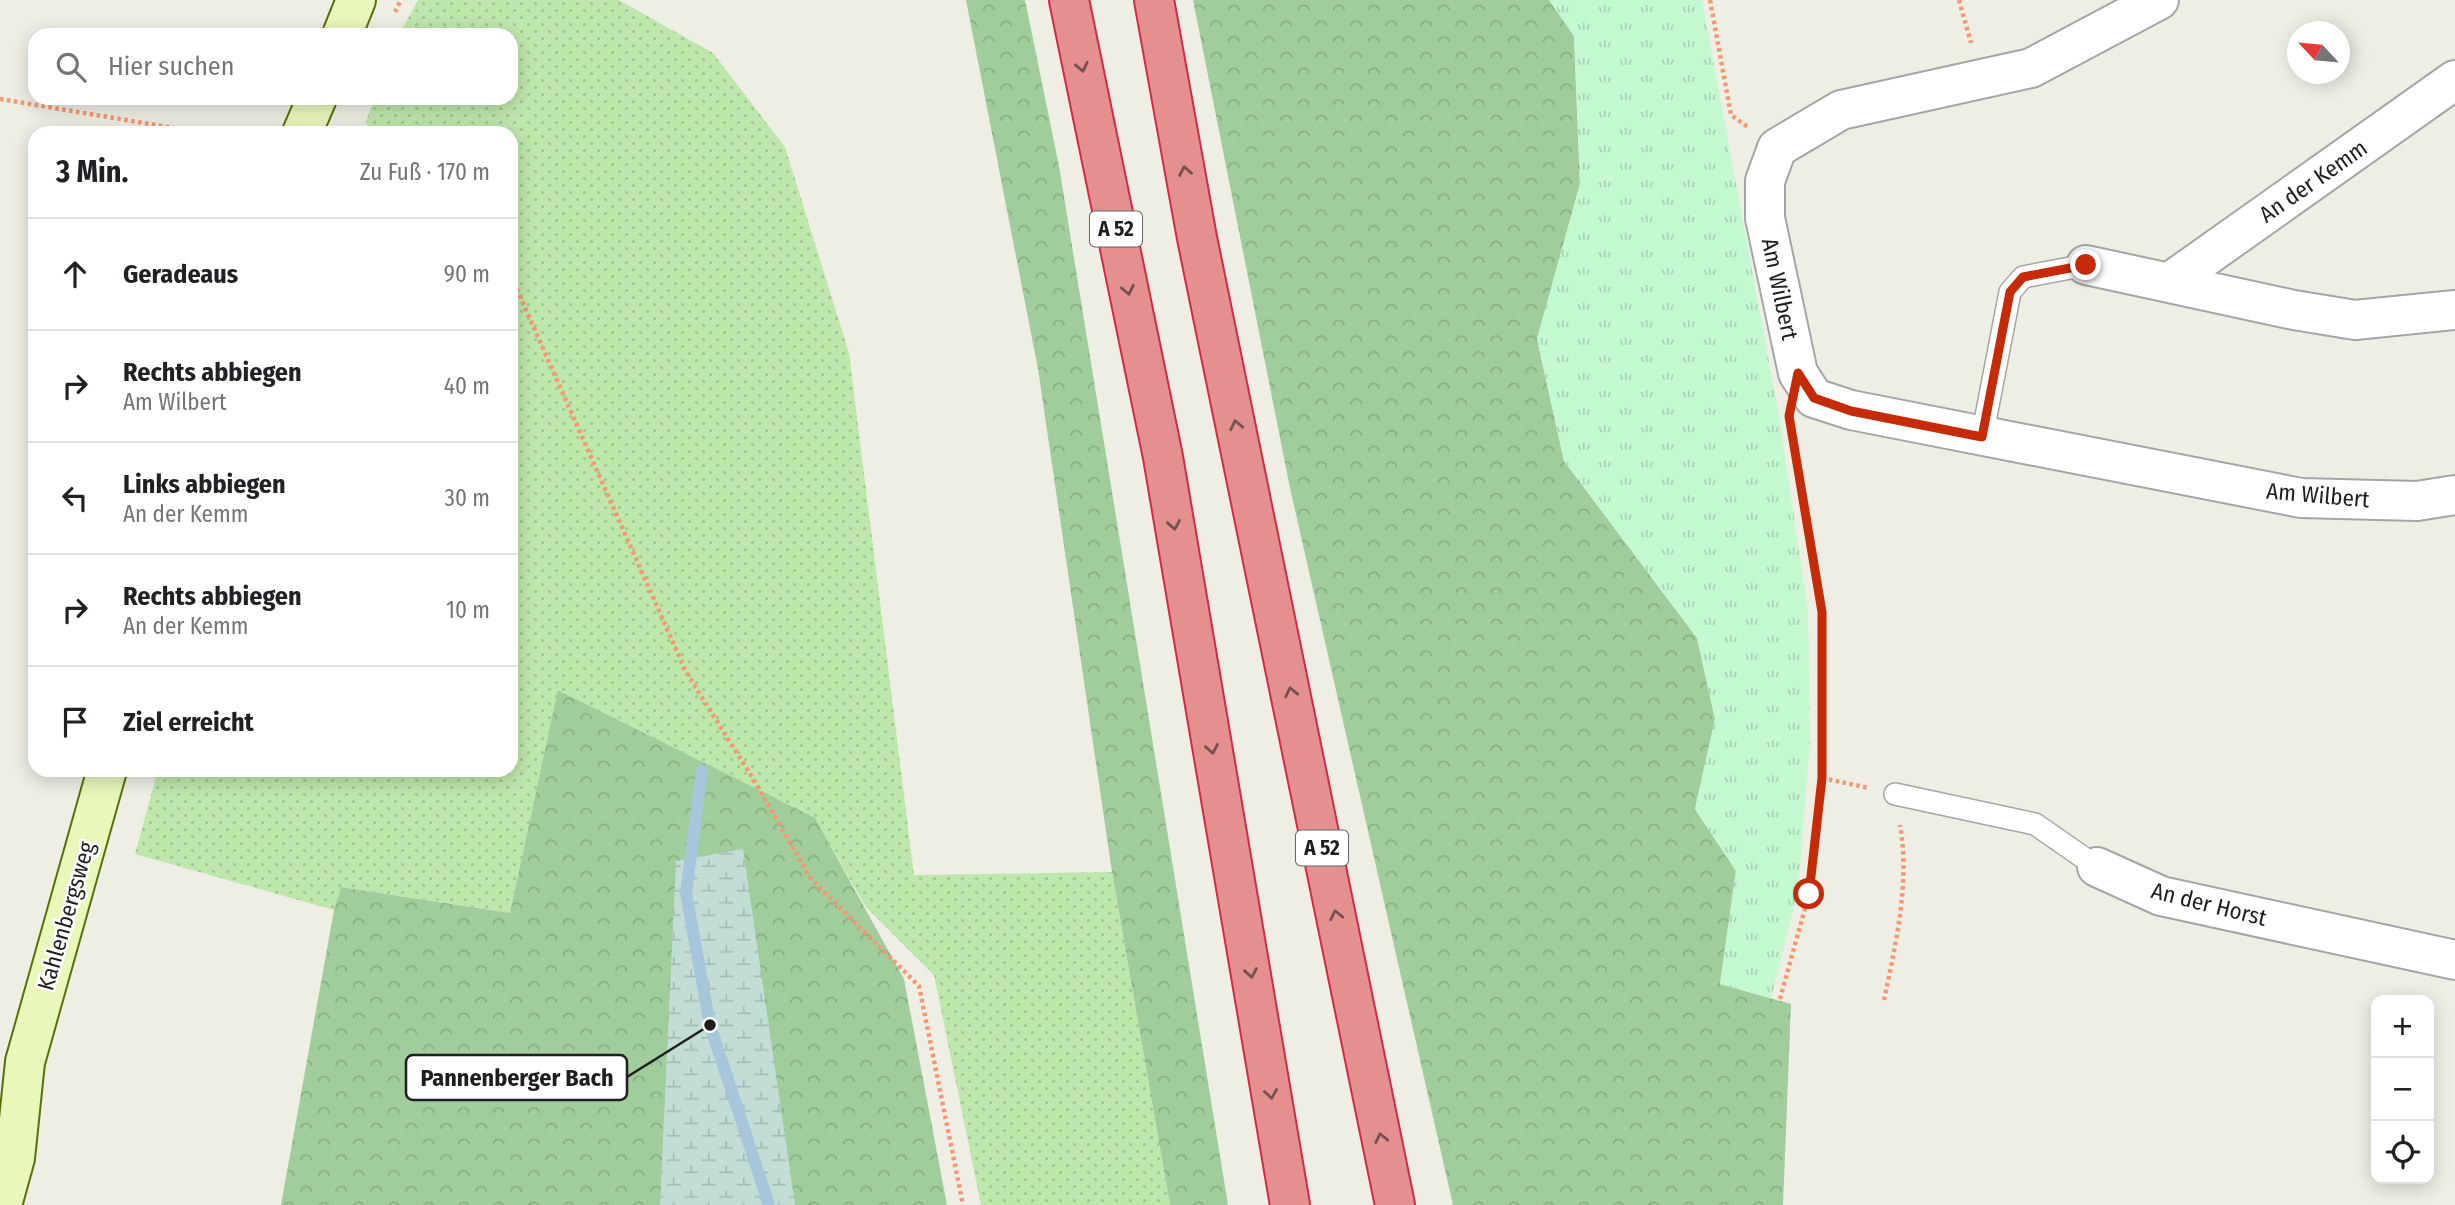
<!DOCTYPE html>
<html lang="de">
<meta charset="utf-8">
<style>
:root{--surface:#fff;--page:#f2f2f2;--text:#202124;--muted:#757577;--line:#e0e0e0}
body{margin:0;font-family:"Fira Sans Condensed",sans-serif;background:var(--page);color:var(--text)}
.controls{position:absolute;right:21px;bottom:21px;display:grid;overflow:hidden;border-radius:14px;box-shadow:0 4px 18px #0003}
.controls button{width:63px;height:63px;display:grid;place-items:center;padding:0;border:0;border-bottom:2px solid var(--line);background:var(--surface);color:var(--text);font:35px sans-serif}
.compass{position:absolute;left:2287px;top:21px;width:63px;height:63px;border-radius:50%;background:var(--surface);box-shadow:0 4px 18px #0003;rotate:296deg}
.stop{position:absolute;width:21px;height:21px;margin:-16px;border:5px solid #c62b07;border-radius:50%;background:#fff}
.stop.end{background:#c62b07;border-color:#fff;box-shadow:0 2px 7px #0008}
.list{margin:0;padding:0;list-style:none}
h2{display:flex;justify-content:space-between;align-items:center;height:91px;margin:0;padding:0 28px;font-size:30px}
h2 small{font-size:23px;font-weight:400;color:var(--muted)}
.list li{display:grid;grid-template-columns:46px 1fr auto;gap:21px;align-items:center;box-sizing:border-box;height:112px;padding:0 28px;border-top:2px solid var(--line)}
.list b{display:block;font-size:26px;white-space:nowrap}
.list p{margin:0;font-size:23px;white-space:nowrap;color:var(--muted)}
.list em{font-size:23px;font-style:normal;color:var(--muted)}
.icon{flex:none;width:38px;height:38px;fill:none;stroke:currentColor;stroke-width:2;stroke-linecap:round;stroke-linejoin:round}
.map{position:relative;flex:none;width:2455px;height:1205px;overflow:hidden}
.search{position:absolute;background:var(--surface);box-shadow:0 4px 18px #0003;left:28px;top:28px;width:490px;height:77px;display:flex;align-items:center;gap:18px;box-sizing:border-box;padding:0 24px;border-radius:21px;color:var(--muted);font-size:26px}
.panel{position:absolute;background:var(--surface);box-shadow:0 4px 18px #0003;left:28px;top:126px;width:490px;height:651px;border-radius:21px}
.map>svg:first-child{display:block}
.grass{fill:url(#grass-dots)}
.forest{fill:url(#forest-crowns)}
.wetland{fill:url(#wetland-marsh)}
.park{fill:url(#park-tufts)}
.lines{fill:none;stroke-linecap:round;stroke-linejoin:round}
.stream{stroke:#a7c5db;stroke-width:12}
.lane-casing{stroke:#a5a5a5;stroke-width:24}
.street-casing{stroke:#a5a5a5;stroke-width:42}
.secondary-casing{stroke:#537208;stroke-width:42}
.highway-casing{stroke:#d52a44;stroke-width:42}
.path{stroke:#f59770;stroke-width:4.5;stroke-dasharray:3.5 3.5;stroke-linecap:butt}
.lane{stroke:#fff;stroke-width:21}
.street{stroke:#fff;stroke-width:38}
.secondary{stroke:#e9f7bb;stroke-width:38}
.highway{stroke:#e4908f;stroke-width:38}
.oneway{stroke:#775151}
.route{stroke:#c62b07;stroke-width:9}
.labels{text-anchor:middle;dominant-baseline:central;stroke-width:5;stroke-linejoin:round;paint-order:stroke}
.shield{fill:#fff;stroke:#626262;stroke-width:2}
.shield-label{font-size:21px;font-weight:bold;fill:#1e1e1e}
.street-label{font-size:23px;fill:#1e1e1e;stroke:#fff}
.leader{fill:none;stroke:#1e1e1e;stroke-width:2.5}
.callout-dot{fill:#1e1e1e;stroke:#fff;stroke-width:2.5}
.callout{fill:#fff;stroke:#1e1e1e;stroke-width:2.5}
.callout-label{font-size:24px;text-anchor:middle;font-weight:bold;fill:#1e1e1e}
</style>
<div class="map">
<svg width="2455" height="1205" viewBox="0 0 2455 1205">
<defs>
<pattern id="grass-dots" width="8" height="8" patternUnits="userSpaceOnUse" patternTransform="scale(1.75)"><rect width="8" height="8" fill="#bee7ac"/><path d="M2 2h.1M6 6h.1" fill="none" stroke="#a3c694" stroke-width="1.8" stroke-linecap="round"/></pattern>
<pattern id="forest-crowns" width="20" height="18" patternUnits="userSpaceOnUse" patternTransform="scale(1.75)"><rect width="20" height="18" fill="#a0cd9b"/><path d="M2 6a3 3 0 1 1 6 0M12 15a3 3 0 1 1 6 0" fill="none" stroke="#89b085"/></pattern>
<pattern id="wetland-marsh" width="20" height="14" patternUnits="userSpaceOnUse" patternTransform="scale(1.75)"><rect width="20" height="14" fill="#c2ddd5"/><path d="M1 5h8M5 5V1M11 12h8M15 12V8" fill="none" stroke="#a6bdb6"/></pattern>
<pattern id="park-tufts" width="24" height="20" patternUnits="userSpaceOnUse" patternTransform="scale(1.75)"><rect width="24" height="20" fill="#c3f8d1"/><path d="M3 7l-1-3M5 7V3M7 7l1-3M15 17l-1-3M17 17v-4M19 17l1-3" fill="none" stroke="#a7d4b3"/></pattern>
</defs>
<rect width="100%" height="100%" fill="#efeee5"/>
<!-- grass -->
<polygon class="grass" points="418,0 619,0 713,53 785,147 849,353 914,875 1112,872 1170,1205 981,1205 934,975 866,907 815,819 559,690 510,913 342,887 334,910 135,854 158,770 511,770 511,133 378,133 365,123 375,98 511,98 511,35 399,35"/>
<!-- forest -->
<g class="forest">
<polygon points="966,0 1025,0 1059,166 1228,1205 1170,1205 1112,872 1038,369"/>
<polygon points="1193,0 1549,0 1574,36 1580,184 1537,339 1564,461 1697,638 1715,719 1695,809 1736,871 1720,984 1791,1004 1783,1205 1453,1205 1290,488"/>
<polygon points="558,690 815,818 904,979 947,1205 281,1205 334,910 341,887 510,913"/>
</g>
<!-- wetland -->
<polygon class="wetland" points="743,849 795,1205 660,1205 676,861"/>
<!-- park -->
<polygon class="park" points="1549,0 1702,0 1779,416 1808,612 1810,742 1798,891 1771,998 1720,984 1736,871 1695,809 1715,719 1697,638 1564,461 1537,339 1580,184 1574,36"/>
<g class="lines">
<!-- stream -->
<polyline class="stream" points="702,771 686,893 710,1025 769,1205"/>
<defs>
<g id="lane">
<polyline points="1982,437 2010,292 2023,277 2086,265"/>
<polyline points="1895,794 2035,824 2097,867"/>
</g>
<g id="street">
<polyline points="2159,0 2031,68 1841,110 1777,148 1765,181 1765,218 1798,373 1814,398 1851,410 2301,498 2417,501 2455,495"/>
<polyline points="2086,265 2294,310 2355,320 2455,310"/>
<polyline points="2170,282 2455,80"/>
<polyline points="2097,867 2161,896 2455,960"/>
</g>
<g id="secondary">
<polyline points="342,35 356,0"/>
<polyline points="302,133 317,98"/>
<polyline points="2,1205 15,1158 25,1062 107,770"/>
</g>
<g id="highway">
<polyline points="1069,0 1163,457 1290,1205"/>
<polyline points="1154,0 1197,238 1395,1205"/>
</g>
</defs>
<!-- lane casing -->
<use href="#lane" class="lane-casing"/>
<!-- street casing -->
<use href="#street" class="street-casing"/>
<!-- secondary casing -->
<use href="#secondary" class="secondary-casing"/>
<!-- highway casing -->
<use href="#highway" class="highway-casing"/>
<!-- path -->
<g class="path">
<polyline points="1710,0 1731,115 1748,127"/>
<polyline points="1959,0 1971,43"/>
<polyline points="395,12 401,0"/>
<polyline points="0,99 204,133"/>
<polyline points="511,276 686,672 752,777 811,879 919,986 963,1205"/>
<polyline points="1822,778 1869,788"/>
<polyline points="1780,999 1809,894 1822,778 1822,612 1791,429"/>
<path d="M 1884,1000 C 1896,943 1910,883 1900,825"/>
</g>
<!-- lane -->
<use href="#lane" class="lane"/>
<!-- street -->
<use href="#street" class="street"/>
<!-- secondary -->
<use href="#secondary" class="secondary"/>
<!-- highway -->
<use href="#highway" class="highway"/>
</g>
<!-- one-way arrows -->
<defs><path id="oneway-chevron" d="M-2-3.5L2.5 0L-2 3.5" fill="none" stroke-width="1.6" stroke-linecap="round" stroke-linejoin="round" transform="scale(1.75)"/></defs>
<g class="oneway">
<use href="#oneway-chevron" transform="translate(1082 67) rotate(78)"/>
<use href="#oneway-chevron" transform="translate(1185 171) rotate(-100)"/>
<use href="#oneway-chevron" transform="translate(1128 290) rotate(78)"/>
<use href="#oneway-chevron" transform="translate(1236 425) rotate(-102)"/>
<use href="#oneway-chevron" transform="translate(1174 525) rotate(80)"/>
<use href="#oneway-chevron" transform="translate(1291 692) rotate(-102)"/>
<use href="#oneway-chevron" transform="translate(1212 749) rotate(80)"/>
<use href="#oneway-chevron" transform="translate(1336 915) rotate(-102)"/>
<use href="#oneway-chevron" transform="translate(1251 973) rotate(80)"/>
<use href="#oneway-chevron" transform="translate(1271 1094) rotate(81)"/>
<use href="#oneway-chevron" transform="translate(1381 1138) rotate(-102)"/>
</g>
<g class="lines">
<!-- route -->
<polyline class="route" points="1809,894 1822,778 1822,612 1789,416 1798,373 1814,398 1851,411 1982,437 2010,292 2023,277 2086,265"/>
</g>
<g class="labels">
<!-- shield labels -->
<g class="shield">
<rect x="1090" y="211.5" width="52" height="35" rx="5"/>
<rect x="1296" y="830.5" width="52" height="35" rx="5"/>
</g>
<g class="shield-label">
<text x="1116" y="229">A 52</text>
<text x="1322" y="848">A 52</text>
</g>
<!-- street labels -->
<g class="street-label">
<text transform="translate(2313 181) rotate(-35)">An der Kemm</text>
<text transform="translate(1780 289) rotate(78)">Am Wilbert</text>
<text transform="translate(2318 495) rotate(5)">Am Wilbert</text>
<text transform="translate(2209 904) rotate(14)">An der Horst</text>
<text transform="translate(66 916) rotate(-74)">Kahlenbergsweg</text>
</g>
</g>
<!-- callouts -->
<path class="leader" d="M710 1025L627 1077"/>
<circle class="callout-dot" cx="710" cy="1025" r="7"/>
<rect class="callout" x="406" y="1055" width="221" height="45" rx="7"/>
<g class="callout-label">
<text x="517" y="1086">Pannenberger Bach</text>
</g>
</svg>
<div class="controls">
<button>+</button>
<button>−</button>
<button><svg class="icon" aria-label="locate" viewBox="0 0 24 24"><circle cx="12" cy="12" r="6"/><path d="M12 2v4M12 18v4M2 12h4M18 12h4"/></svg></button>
</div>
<svg class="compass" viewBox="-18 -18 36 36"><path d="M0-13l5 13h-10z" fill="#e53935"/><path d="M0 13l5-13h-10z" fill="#757577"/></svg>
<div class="stop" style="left:1809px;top:894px"></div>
<div class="stop end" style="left:2086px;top:265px"></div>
<div class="search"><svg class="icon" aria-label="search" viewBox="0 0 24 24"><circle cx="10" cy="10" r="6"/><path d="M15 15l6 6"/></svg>Hier suchen</div>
<section class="panel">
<h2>3 Min.<small>Zu Fuß · 170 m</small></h2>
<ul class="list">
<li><svg class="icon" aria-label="ahead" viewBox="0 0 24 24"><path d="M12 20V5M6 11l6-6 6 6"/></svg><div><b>Geradeaus</b></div><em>90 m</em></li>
<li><svg class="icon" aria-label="right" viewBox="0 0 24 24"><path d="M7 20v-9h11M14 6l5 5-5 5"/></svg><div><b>Rechts abbiegen</b><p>Am Wilbert</p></div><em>40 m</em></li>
<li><svg class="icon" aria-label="left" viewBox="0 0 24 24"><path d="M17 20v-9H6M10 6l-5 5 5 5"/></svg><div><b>Links abbiegen</b><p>An der Kemm</p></div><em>30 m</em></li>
<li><svg class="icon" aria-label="right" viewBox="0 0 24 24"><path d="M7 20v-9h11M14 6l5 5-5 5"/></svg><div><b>Rechts abbiegen</b><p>An der Kemm</p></div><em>10 m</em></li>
<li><svg class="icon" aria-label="arrive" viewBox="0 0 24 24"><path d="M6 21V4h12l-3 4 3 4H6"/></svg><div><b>Ziel erreicht</b></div></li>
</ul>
</section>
</div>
